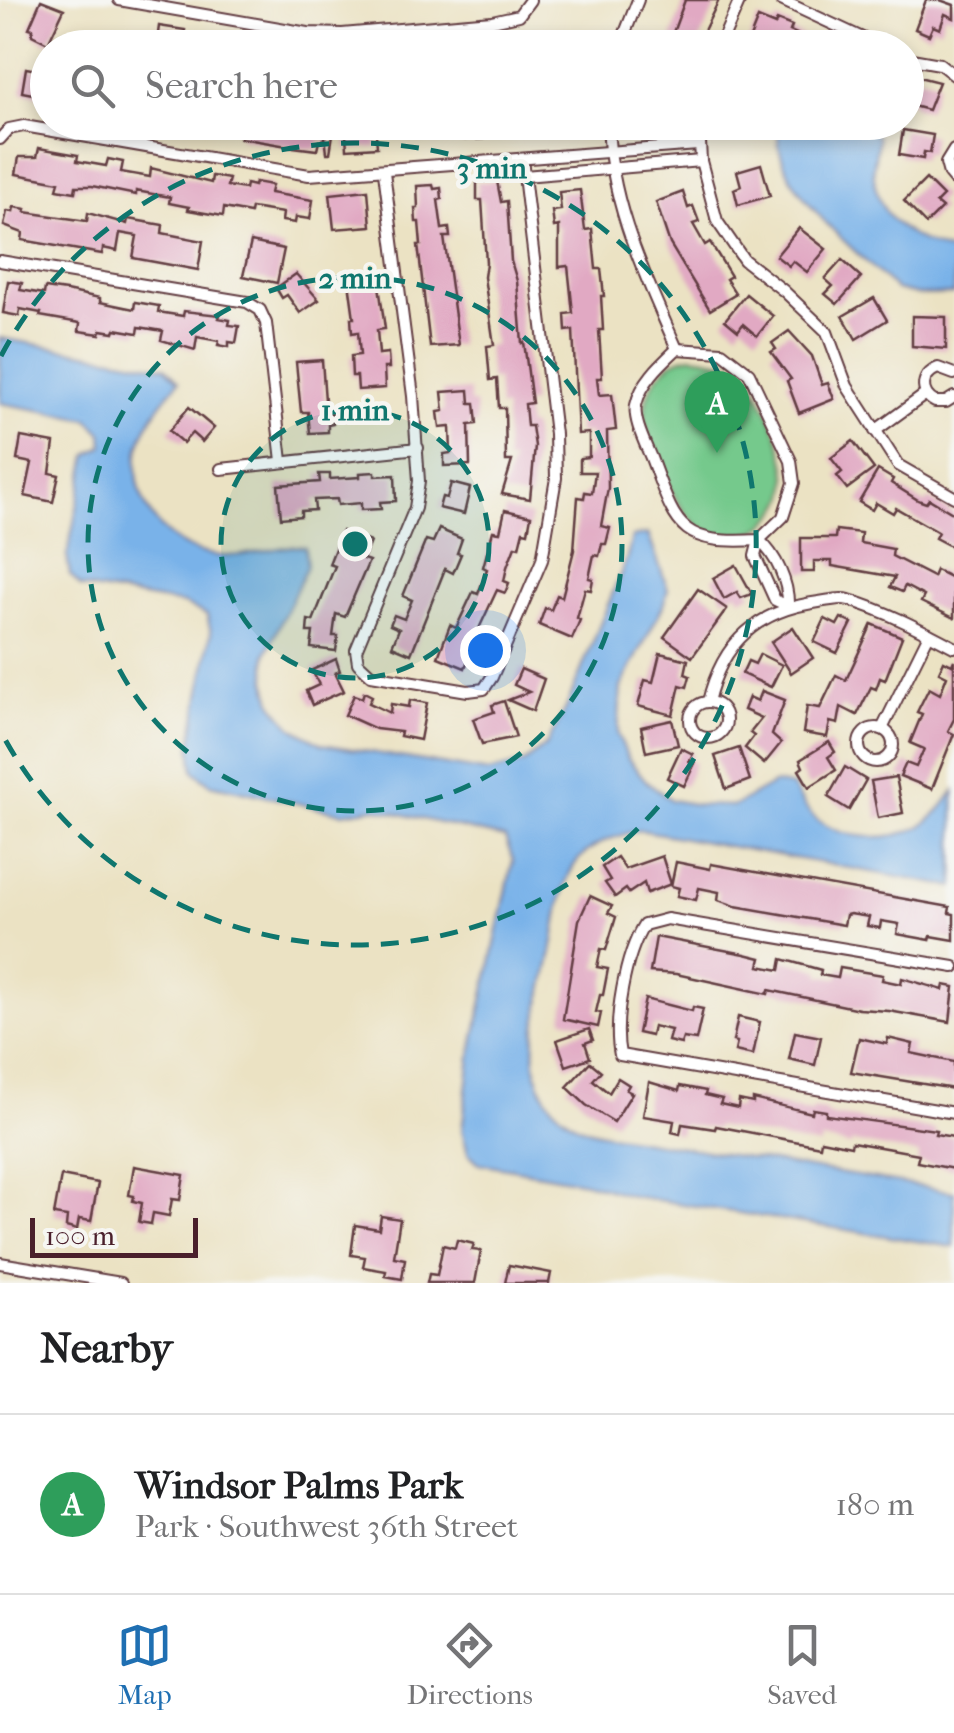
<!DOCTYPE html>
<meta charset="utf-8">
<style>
:root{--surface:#fff;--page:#f6f6f6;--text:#202124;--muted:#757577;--line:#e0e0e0;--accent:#1f6fb2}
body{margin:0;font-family:"IM FELL French Canon",serif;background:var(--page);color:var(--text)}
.scale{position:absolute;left:30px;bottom:25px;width:168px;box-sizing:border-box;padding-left:10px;border:5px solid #4a1f2b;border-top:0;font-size:28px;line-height:35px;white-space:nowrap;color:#4a1f2b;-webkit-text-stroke:8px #f6f6f2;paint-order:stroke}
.you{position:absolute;left:485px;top:650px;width:35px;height:35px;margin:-25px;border:8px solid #fff;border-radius:50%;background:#1a73e8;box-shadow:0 0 0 15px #1a73e833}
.badge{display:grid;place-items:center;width:65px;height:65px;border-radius:50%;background:var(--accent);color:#fff;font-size:32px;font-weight:700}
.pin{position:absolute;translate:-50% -82px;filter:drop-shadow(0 2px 5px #0008)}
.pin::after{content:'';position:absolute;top:52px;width:35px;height:30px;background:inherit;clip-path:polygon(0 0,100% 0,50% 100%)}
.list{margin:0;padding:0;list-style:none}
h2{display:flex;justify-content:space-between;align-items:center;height:130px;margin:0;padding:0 40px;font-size:42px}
h2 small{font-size:32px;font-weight:400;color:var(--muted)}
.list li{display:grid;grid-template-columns:65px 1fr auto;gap:30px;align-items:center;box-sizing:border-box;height:180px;padding:0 40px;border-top:2px solid var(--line)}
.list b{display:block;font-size:38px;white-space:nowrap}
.list p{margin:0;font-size:32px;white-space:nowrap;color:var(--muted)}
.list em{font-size:32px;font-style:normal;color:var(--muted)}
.icon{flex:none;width:55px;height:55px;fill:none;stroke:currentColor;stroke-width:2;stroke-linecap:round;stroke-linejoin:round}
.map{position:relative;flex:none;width:954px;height:1283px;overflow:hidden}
.search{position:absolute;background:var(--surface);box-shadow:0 5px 15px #0003;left:30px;right:30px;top:30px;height:110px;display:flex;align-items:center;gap:25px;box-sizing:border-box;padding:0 35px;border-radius:55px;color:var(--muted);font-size:38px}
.sheet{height:310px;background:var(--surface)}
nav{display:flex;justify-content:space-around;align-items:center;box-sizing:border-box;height:140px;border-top:2px solid var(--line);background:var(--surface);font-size:28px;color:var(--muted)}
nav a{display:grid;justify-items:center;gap:5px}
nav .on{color:var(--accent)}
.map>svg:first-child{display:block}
.green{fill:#75c98c;stroke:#60745c;stroke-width:2.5}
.water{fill:#79b2e9;stroke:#62688a;stroke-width:2.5}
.building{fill:#e1a9c3}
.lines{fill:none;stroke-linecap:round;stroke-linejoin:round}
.street-casing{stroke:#623c42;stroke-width:14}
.street{stroke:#fff;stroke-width:10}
.ring{fill:none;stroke:#0f766e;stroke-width:5;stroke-dasharray:18 12}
.centre{fill:#0f766e;stroke:#f6f6f2;stroke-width:5}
.ring-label{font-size:30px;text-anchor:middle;font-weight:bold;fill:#0f766e;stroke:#f6f6f2;stroke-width:9;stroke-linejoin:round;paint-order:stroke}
</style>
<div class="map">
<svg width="954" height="1283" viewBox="0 0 954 1283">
<rect width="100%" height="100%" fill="#f6f6f2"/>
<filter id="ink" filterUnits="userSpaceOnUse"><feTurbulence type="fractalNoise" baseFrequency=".01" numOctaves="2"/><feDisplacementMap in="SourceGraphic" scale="20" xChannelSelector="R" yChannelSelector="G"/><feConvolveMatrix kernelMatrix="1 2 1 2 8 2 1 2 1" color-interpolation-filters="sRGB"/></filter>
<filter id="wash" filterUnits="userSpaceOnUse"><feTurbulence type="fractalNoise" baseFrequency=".0048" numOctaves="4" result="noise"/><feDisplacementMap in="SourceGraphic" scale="40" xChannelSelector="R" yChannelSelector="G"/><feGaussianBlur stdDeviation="2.25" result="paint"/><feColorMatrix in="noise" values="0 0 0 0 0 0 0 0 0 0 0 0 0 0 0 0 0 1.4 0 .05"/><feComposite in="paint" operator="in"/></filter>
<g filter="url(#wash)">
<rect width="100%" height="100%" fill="#ebe2c3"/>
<!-- green -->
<path class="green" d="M 691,356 C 706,357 722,360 736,368 C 763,384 792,461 787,492 C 784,506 772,520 760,528 C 711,558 681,514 663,474 C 647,441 633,405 660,374 C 671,362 675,359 691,356 Z"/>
<!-- water -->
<g class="water">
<path d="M 779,123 L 867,123 L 878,138 C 877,150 872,165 874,177 C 878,223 916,242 954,253 L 954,294 L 918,295 L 896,290 C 857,250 767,184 779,123 Z"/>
<path d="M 0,338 L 165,367 L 179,381 C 162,402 142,426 138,454 C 130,506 169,552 220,556 C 250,558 277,544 305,547 L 307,566 L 266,654 L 266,680 L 273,704 L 292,727 L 322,744 L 489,772 L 524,763 L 547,744 L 566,708 L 627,558 L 632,537 L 648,534 L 668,589 L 663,606 L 621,687 L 618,734 L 628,759 L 648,783 L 671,800 L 699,805 L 734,806 L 775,783 L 792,787 C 798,795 803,805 810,813 C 835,839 882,843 915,829 C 932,822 944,805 954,791 L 954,887 L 640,830 C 617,836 596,841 579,859 C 560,880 558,921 553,947 C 541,1008 507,1090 579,1126 C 590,1131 604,1133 616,1136 L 954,1192 L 954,1247 L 632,1196 L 585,1182 L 479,1163 L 468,1153 L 462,1130 L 471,1056 L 513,860 L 505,838 L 375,808 L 342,813 L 210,784 L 194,771 L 191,747 L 211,633 L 207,615 L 184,604 L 81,587 L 70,575 L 67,556 L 88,455 L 103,446 L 102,433 L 88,419 L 0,403 Z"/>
</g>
<g id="blocks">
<!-- building -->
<g class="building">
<polygon points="41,0 64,9 48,43 32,35 33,29 29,28"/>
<polygon points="685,0 719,0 696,47 671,38"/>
<polygon points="926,0 940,0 954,5 954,18 945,14 940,29 933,26 929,35 915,29"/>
<polygon points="758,18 775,25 777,20 792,26 790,31 812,41 814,36 840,48 746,48"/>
<polygon points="159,26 185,30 182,48 156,48"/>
<polygon points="26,68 48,72 48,97 22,92"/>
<polygon points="911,75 939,82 928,110 913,106 914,102 906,101"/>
<polygon points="243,122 335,122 330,153 327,153 325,136 322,142 319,141 317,150 293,147 240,138"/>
<polygon points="345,122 375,122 377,147 347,149"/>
<polygon points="464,122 525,122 525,136 507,136 507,131 483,131 483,139 465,140"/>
<polygon points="903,130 933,135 930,153 924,152 923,159 899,155"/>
<polygon points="39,148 78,155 77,161 106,166 108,159 123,162 121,172 150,177 151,168 211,183 212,176 229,179 227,186 245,189 246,184 254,186 255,182 272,185 270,193 313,200 310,219 296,217 295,223 282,221 283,213 251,208 250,213 224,208 223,216 188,210 189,207 169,203 170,197 136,191 136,195 92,186 76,186 75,192 57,189 59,182 16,174 19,157 37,157"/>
<polygon points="761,164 770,196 738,205 734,189 741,186 737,171"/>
<polygon points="926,179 943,196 936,203 942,208 926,224 904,201"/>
<polygon points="497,181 501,202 507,201 511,261 517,281 522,343 524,342 532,403 525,404 527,426 532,426 535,446 530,499 502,494 512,461 506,461 505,408 499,408 497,379 490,380 487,346 494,345 484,277 486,263 482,200 477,200 477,182"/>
<polygon points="433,185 434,189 441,188 442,199 438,200 442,229 449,228 450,237 444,237 459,345 430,347 418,245 421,245 419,222 416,222 415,208 418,208 417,186"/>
<polygon points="368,190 371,226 334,229 330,194"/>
<polygon points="580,190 585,230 592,229 596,269 601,269 604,296 601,296 603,330 599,330 602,378 597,378 599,395 612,394 616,430 607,431 608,488 601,526 610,528 606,544 602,544 599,556 594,555 589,578 593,579 591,590 585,589 577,618 580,620 572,639 539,625 545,608 551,610 557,595 562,597 574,550 578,497 584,498 585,492 592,493 595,472 580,472 580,458 589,457 589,433 578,434 573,330 566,331 565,314 573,313 568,266 559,267 559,226 554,227 552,211 561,210 559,192"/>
<polygon points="683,192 688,208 693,206 699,222 693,224 705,245 710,242 731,276 726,279 736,294 710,310 670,244 656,202"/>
<polygon points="14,207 26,209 25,212 87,221 88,213 127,224 128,219 163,225 162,233 203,241 198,270 133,258 137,236 120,233 117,251 103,248 102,254 22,240 23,233 4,226 7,211 13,212"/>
<polygon points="799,228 826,249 807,272 793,261 789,266 776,256"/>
<polygon points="251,242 284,249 277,283 243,276"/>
<polygon points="842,260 861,277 837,304 825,294 833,286 825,279"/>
<polygon points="377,271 385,329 377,330 379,354 388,353 389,368 384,368 385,388 358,390 357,376 352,376 351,356 360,355 358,332 352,333 351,318 354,318 348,275"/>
<polygon points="296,274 319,300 300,313 287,295 282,298 276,288"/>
<polygon points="8,281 22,283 20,290 44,294 45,288 66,291 100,298 100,302 134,309 135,302 159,306 158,312 183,316 184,311 220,315 219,318 230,320 229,325 239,326 236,343 229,342 229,347 218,345 219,341 197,337 195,350 161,340 163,331 139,327 138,333 115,329 114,332 101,330 100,334 79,331 80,323 40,316 41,313 20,309 19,316 3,313"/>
<polygon points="746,294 773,316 757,336 743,324 738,331 725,320"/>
<polygon points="874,298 887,320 856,339 843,316"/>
<polygon points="912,316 946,317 946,349 912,346"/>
<polygon points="789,331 812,356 822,385 828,383 834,399 799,413 787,381 791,379 771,352 776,349 772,343"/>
<polygon points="322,360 326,414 332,413 333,424 328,425 328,432 310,433 308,412 301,412 296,362"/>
<polygon points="469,390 470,403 475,403 477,424 469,425 470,465 444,466 444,454 451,453 450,427 440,428 438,412 444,411 442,392"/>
<polygon points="189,407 214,428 202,442 192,433 183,443 169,431"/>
<polygon points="21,437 54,443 50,473 59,475 53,502 25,496 32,463 17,460"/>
<polygon points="853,441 874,469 847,489 837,476 842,472 831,458"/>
<polygon points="878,470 893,479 891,483 918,500 926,503 929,499 954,514 954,548 935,538 938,532 896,508 893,513 876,503 872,510 859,502"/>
<polygon points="375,472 375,476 395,475 396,501 380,502 381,509 361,510 361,503 338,505 337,499 314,500 315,510 301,511 301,516 281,518 278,485 320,482 319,474 330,474 330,479 360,477 360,473"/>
<polygon points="451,483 470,488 464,514 439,508 442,497 447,498"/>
<polygon points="505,510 531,516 528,532 523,531 519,547 515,546 507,567 504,581 509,583 505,593 497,590 476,635 484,638 478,654 471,652 465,668 438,657 450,625 456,628 473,592 478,594 487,569 483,567 493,531 500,532"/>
<polygon points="439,529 462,539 457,553 461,554 453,573 445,569 411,654 392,646 399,629 390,625 394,615 404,619 412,600 403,596 426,540 433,542"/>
<polygon points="836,530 861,533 860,543 893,549 892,556 933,577 936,570 954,579 954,618 921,602 924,596 905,586 902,592 890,587 895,577 832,566 832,561 814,561 814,572 801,572 801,538 835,538"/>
<polygon points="342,531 370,542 363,559 369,561 345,617 336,614 333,636 338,636 336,651 311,648 313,632 307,632 308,620 313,621 335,566 329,564"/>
<polygon points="736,565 752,594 741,598 737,592 724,599 713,578"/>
<polygon points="698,589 727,609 692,657 664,637"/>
<polygon points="841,618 852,623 837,653 814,642 825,619 837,625"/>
<polygon points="872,624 902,637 885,680 880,678 876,689 871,687 857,715 841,707 838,724 830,722 827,737 803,733 807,706 820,708 836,675 846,680"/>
<polygon points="793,627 813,658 791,673 771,642"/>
<polygon points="660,653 688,660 685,674 690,676 687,687 680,685 673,715 638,706 645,680 653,682"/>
<polygon points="760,654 782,665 771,687 742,674 748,661 755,664"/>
<polygon points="336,659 340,671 335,673 344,691 312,705 306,691 319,685 312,670"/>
<polygon points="954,660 954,719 948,731 954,734 932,789 900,776 906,763 916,767 924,749 910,743 922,714 917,712 929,688 940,694 947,676 939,672 944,661 952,665"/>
<polygon points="521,669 544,679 533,711 508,700 529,692 514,685"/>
<polygon points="762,691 785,700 772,735 781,743 764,764 745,748 754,736 750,733 762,718 744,710 749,697 758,701"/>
<polygon points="364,692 372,696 369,703 390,713 391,704 409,707 410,700 427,703 420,740 400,736 401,732 376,729 345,715 354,695 362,698"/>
<polygon points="504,701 516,737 482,744 473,719 494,712 492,705"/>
<polygon points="672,720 678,745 646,752 641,727"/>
<polygon points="829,742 835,752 828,757 836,770 809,787 799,770 803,767 800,760"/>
<polygon points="681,748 693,754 689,761 695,763 684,786 667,778"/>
<polygon points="739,748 750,780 726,789 715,756"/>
<polygon points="845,767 866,780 849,810 828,797"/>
<polygon points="896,777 903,813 878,818 871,781"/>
<polygon points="662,856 671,884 647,893 644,883 629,893 626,889 615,897 605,883 610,880 602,867 617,857 625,869"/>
<polygon points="676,862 710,869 711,864 950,907 949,913 954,914 954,940 931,936 930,940 897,934 899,924 881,921 880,928 867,926 869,917 850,914 846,915 844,925 735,906 718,900 719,892 699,888 696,900 677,896 679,888 671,886"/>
<polygon points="590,896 612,906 608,913 616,917 606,950 601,949 597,967 608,969 603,995 600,995 596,1012 601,1013 598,1027 563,1019 579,920"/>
<polygon points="656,937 745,954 761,958 759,966 780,970 782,959 821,970 820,975 838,978 840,968 883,975 882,980 901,984 902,978 943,990 944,985 954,987 950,1022 889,1011 859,1009 769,990 768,994 676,974 650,972"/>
<polygon points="645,999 692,1011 693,1007 703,1009 696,1040 683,1038 681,1044 668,1041 671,1030 653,1026 651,1036 638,1033"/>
<polygon points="738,1017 760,1022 753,1055 735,1051 737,1042 733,1041"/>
<polygon points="589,1029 593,1040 585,1043 590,1058 566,1066 557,1040"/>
<polygon points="795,1032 821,1037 815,1065 789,1059"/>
<polygon points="859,1038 887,1044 888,1038 913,1044 911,1053 954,1062 954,1089 851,1072"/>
<polygon points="590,1062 601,1071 593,1080 609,1093 618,1078 629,1085 626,1090 632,1093 614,1122 586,1105 567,1087"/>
<polygon points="649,1082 679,1091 680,1086 706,1091 705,1095 722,1099 720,1104 738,1108 739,1100 753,1103 753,1099 812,1113 813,1109 826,1111 826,1115 936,1130 935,1134 954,1137 954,1169 917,1162 919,1154 852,1142 851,1146 821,1140 820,1146 716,1126 715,1129 682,1124 680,1134 672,1132 674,1121 643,1116"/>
<polygon points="134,1166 184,1175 180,1200 172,1199 169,1216 153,1213 151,1224 139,1222 142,1203 133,1201 134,1196 129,1195"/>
<polygon points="61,1176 98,1183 91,1221 79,1219 77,1230 66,1227 67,1217 54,1215"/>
<polygon points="381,1216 400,1219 394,1257 405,1259 402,1279 385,1276 386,1271 363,1267 365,1257 351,1255 355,1225 379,1229"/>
<polygon points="457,1240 474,1244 472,1250 481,1251 475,1283 427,1283 429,1274 437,1275 443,1245 455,1248"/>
<polygon points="509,1265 551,1273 549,1283 505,1283"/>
</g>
</g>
</g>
<g filter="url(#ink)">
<use href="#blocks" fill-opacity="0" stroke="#623c42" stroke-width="2.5"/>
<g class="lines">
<defs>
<g id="street">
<polyline points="119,0 308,33 342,34 492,21 519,15 530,0"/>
<polyline points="781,0 884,48"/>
<polyline points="619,48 638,0"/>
<polyline points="719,48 740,0"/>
<polyline points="906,58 940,64 954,75"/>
<path d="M 608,122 C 610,205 645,275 677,349"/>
<polyline points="699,122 701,161 717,221 744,260 784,291 827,332 847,386 898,465 954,497"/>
<polyline points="0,139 9,129 24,126 309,175 698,145"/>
<polyline points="954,150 946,163 949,174 954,180"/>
<polyline points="384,172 413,396 419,481 415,508 356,650 358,663 371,675 468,691 484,689 492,677 542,560 556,478 555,434 522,159"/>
<polyline points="524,176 701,161"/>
<polyline points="0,261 247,302 260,310 266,323 282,461"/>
<path d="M 677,349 L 722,352 L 749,373 L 791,461 L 794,483 L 783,517 L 759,540 C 678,545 677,527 651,458 C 645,443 633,420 636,405 C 641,382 661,364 677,349 Z"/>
<path d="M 954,374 L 938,368 C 921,375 919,393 935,402 L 946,402 L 954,397"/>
<polyline points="875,431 926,394"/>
<polyline points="221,469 418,448"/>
<path d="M 759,540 C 776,555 789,583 788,606 L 775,600 L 755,556 Z"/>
<path d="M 708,702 C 722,642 758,610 819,602 C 828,601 840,597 849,600 C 884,610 922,630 954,647"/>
<circle cx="708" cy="720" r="18"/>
<circle cx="876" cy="745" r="17"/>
<polyline points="882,729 929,634"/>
<path d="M 954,967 L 667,919 L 644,925 C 625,955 613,1021 620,1055 L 954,1113"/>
<polyline points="0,1263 121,1283"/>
</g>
</defs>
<!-- street casing -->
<use href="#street" class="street-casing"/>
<!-- street -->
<use href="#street" class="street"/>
</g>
</g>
<!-- distance rings -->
<circle cx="355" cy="544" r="134" fill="#0f766e" fill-opacity=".12"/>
<g class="ring">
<circle cx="355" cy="544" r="134"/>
<circle cx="355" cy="544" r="267"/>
<path d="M1 356A401 401 0 1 1 1 732"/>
</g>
<circle cx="355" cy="544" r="15" class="centre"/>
<g class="ring-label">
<text x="492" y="178">3 min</text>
<text x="355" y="288">2 min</text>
<text x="355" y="420">1 min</text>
</g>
</svg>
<div class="scale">100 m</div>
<div class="you"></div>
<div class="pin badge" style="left:717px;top:453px;background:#2e9e5b">A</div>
<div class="search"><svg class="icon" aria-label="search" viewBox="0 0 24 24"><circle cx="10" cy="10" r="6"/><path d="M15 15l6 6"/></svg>Search here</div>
</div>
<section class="sheet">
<h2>Nearby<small></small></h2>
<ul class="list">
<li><span class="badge" style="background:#2e9e5b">A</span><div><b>Windsor Palms Park</b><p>Park · Southwest 36th Street</p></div><em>180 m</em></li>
</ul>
</section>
<nav>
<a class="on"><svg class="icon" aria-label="map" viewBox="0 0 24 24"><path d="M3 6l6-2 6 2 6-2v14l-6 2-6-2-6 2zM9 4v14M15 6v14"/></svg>Map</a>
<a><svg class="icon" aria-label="directions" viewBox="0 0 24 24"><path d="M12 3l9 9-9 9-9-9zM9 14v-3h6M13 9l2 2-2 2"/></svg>Directions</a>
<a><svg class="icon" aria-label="saved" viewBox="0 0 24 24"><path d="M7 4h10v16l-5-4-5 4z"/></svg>Saved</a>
</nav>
